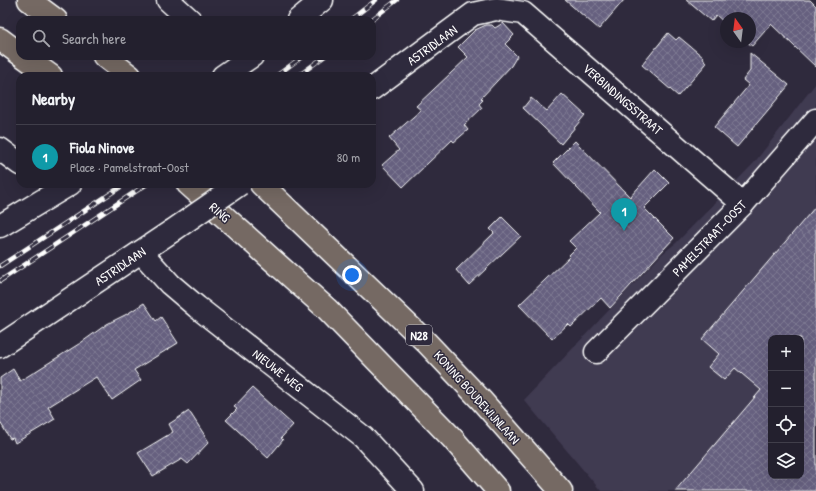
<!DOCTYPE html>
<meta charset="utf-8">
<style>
:root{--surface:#23202e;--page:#2b2836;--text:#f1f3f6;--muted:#a3a3aa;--line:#403e4a;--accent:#d93025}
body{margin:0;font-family:"Patrick Hand",sans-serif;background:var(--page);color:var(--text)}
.controls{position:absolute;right:12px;bottom:12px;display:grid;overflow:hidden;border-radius:8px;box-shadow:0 4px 16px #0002}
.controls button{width:36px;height:36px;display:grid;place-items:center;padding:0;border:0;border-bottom:1px solid var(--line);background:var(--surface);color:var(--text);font:20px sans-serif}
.compass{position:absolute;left:720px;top:12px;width:36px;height:36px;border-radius:50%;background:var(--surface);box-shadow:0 4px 16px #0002;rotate:346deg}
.you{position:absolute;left:352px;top:275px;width:14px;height:14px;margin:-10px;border:3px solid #fff;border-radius:50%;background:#1a73e8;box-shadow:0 0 0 6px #1a73e833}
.badge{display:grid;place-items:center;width:26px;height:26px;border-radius:50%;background:var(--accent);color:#fff;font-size:13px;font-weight:700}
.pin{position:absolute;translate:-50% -33px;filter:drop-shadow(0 1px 2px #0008)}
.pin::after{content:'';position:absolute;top:21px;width:14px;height:12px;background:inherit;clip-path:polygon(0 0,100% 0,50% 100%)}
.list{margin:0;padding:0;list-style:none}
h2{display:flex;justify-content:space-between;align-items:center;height:52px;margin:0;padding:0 16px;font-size:17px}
h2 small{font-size:13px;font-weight:400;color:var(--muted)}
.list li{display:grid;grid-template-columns:26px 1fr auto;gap:12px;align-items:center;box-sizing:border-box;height:64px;padding:0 16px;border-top:1px solid var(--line)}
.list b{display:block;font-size:15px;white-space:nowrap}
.list p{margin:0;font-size:13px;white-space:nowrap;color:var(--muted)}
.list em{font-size:13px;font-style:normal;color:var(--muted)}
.icon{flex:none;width:22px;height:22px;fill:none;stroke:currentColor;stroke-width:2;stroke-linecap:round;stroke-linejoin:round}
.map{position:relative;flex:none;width:816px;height:491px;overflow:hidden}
.search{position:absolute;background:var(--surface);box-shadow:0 4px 16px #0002;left:16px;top:16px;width:360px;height:44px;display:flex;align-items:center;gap:10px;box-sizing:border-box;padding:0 14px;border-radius:12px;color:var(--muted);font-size:15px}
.panel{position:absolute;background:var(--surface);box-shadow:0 4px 16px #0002;left:16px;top:72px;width:360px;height:116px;border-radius:12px}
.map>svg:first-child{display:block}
.built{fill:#403a51;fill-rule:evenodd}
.building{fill:url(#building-cross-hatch);stroke:#fff;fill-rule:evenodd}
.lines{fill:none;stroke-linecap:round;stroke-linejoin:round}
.minor-casing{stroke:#fff;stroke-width:25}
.highway-casing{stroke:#fff;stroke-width:25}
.minor{stroke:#2f2a3d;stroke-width:22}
.highway{stroke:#756964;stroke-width:22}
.rail-casing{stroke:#fff;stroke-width:4.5}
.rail{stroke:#2f2a3d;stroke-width:3;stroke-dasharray:9;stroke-linecap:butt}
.minor-bridge-casing{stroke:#fff;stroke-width:25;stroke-linecap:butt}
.minor-bridge{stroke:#2f2a3d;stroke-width:22}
.labels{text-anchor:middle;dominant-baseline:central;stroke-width:3;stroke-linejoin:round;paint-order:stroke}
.shield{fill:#2f2a3d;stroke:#c1bfc5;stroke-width:1}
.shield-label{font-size:12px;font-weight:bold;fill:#fff}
.street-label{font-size:13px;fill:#fff;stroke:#2f2a3d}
</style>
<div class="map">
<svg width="816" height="491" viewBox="0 0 816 491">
<defs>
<pattern id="building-cross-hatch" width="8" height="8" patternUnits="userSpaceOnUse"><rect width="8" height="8" fill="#66617f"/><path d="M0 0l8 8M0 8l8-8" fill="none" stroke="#7d7992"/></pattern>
</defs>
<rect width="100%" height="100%" fill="#2f2a3d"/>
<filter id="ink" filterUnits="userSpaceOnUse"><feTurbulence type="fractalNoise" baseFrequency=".025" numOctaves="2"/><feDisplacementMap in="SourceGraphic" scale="8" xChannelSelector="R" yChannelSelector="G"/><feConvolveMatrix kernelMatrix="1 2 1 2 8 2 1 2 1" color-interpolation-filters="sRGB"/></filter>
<g filter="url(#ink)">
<!-- built -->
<path class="built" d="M 816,83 L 816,491 L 601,491 L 524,400 L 662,254 L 676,243 L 754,163 ZM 771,338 L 801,338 L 801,476 L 771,476 Z"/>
<!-- building -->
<g class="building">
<polygon points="565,0 624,0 599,29"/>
<polygon points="686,0 810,0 816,6 816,67 771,24 752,46 747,42 750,42 750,18 726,18 726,24 716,15 711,21"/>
<polygon points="503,23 514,35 505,44 517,56 511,66 481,98 483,100 479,104 482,108 464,125 468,130 454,142 452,140 403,187 382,165 399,150 389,138 421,110 416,106 468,57 458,47 475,30 486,25 492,25 495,28"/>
<polygon points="668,33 676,40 679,37 703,57 706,64 678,96 642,65"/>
<polygon points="750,53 789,85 737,147 714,127 749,85 743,80 750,71"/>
<polygon points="562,94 585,115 561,144 523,108 531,98 547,111"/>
<polygon points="575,141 630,197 655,169 669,183 644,208 674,238 610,308 601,298 571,327 568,324 552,339 519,305 570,256 569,255 576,248 569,241 600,212 553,163"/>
<path d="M 816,206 L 816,491 L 675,491 L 761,390 L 735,368 L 724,380 L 708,367 L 719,354 L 702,339 ZM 771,338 L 801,338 L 801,476 L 771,476 Z"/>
<polygon points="502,217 521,236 469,285 456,270 494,233 490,229"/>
<polygon points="144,303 156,321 161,317 178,343 134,370 141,380 112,400 96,377 48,407 55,419 15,443 13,438 10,439 0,422 0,378 13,369 20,381 82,342 107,324 127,314"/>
<polygon points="252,388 293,425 281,438 283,440 268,458 226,420 237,409 234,407"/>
<polygon points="189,411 209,442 188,464 182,459 153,476 138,453 173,432 169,424"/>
</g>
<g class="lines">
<defs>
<g id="minor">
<polyline points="168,0 190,20"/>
<polyline points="298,20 322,0"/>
<polyline points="223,76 252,56"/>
<polyline points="372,89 473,14 496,9 523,13 743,204"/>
<polyline points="0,149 20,164"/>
<polyline points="0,226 70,184"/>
<polyline points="141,252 170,284 197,307 363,437 413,491"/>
<polyline points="0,346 172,231"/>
<polyline points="596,352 743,204 816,120"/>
</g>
<g id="highway">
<polyline points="29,0 56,20"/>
<polyline points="0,39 20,54"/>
<polyline points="23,56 51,76"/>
<polyline points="104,56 130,76"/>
<polyline points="188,184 327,309 452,438 498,491"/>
<polyline points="261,184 427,343 481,400 561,491"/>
</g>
</defs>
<!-- minor casing -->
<use href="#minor" class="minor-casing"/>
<!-- highway casing -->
<use href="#highway" class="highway-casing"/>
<!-- minor -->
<use href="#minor" class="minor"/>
<!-- highway -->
<use href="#highway" class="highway"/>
<defs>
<g id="rail">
<polyline points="350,20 376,0"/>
<polyline points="371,20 397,0"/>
<polyline points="276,76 303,56"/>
<polyline points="298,76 325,56"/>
<polyline points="0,266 125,184"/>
<polyline points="0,281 147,184"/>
</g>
</defs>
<!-- rail casing -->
<use href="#rail" class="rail-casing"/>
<!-- rail -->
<use href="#rail" class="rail"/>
<defs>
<polyline id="minor-bridge" points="172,231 240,184"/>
</defs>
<!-- minor-bridge casing -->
<use href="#minor-bridge" class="minor-bridge-casing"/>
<!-- minor-bridge -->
<use href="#minor-bridge" class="minor-bridge"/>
</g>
</g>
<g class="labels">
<!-- shield labels -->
<rect class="shield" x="406" y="325" width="26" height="20" rx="3"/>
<g class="shield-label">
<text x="419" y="335">N28</text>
</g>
<!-- street labels -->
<g class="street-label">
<text transform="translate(432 45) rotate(-36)">ASTRIDLAAN</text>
<text transform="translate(623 99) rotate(41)">VERBINDINGSSTRAAT</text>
<text transform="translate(220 212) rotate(41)">RING</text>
<text transform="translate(709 238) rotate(-46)">PAMELSTRAAT-OOST</text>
<text transform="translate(120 266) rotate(-34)">ASTRIDLAAN</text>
<text transform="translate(278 370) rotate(38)">NIEUWE WEG</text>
<text transform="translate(477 397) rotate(48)">KONING BOUDEWIJNLAAN</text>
</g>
</g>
</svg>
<div class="controls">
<button>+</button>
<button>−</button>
<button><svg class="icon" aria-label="locate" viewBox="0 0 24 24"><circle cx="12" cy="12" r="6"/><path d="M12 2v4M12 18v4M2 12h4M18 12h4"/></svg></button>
<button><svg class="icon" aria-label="layers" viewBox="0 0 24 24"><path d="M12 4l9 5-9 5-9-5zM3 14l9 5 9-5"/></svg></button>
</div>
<svg class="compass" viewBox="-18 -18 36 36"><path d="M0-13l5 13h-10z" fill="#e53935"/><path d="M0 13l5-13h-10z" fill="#a3a3aa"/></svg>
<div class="you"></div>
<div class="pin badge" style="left:624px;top:231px;background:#0f9aa8">1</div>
<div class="search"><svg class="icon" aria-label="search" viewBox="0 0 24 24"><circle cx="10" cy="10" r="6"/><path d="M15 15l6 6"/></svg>Search here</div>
<section class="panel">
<h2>Nearby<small></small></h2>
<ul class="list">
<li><span class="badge" style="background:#0f9aa8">1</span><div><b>Fiola Ninove</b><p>Place · Pamelstraat-Oost</p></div><em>80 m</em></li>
</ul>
</section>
</div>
